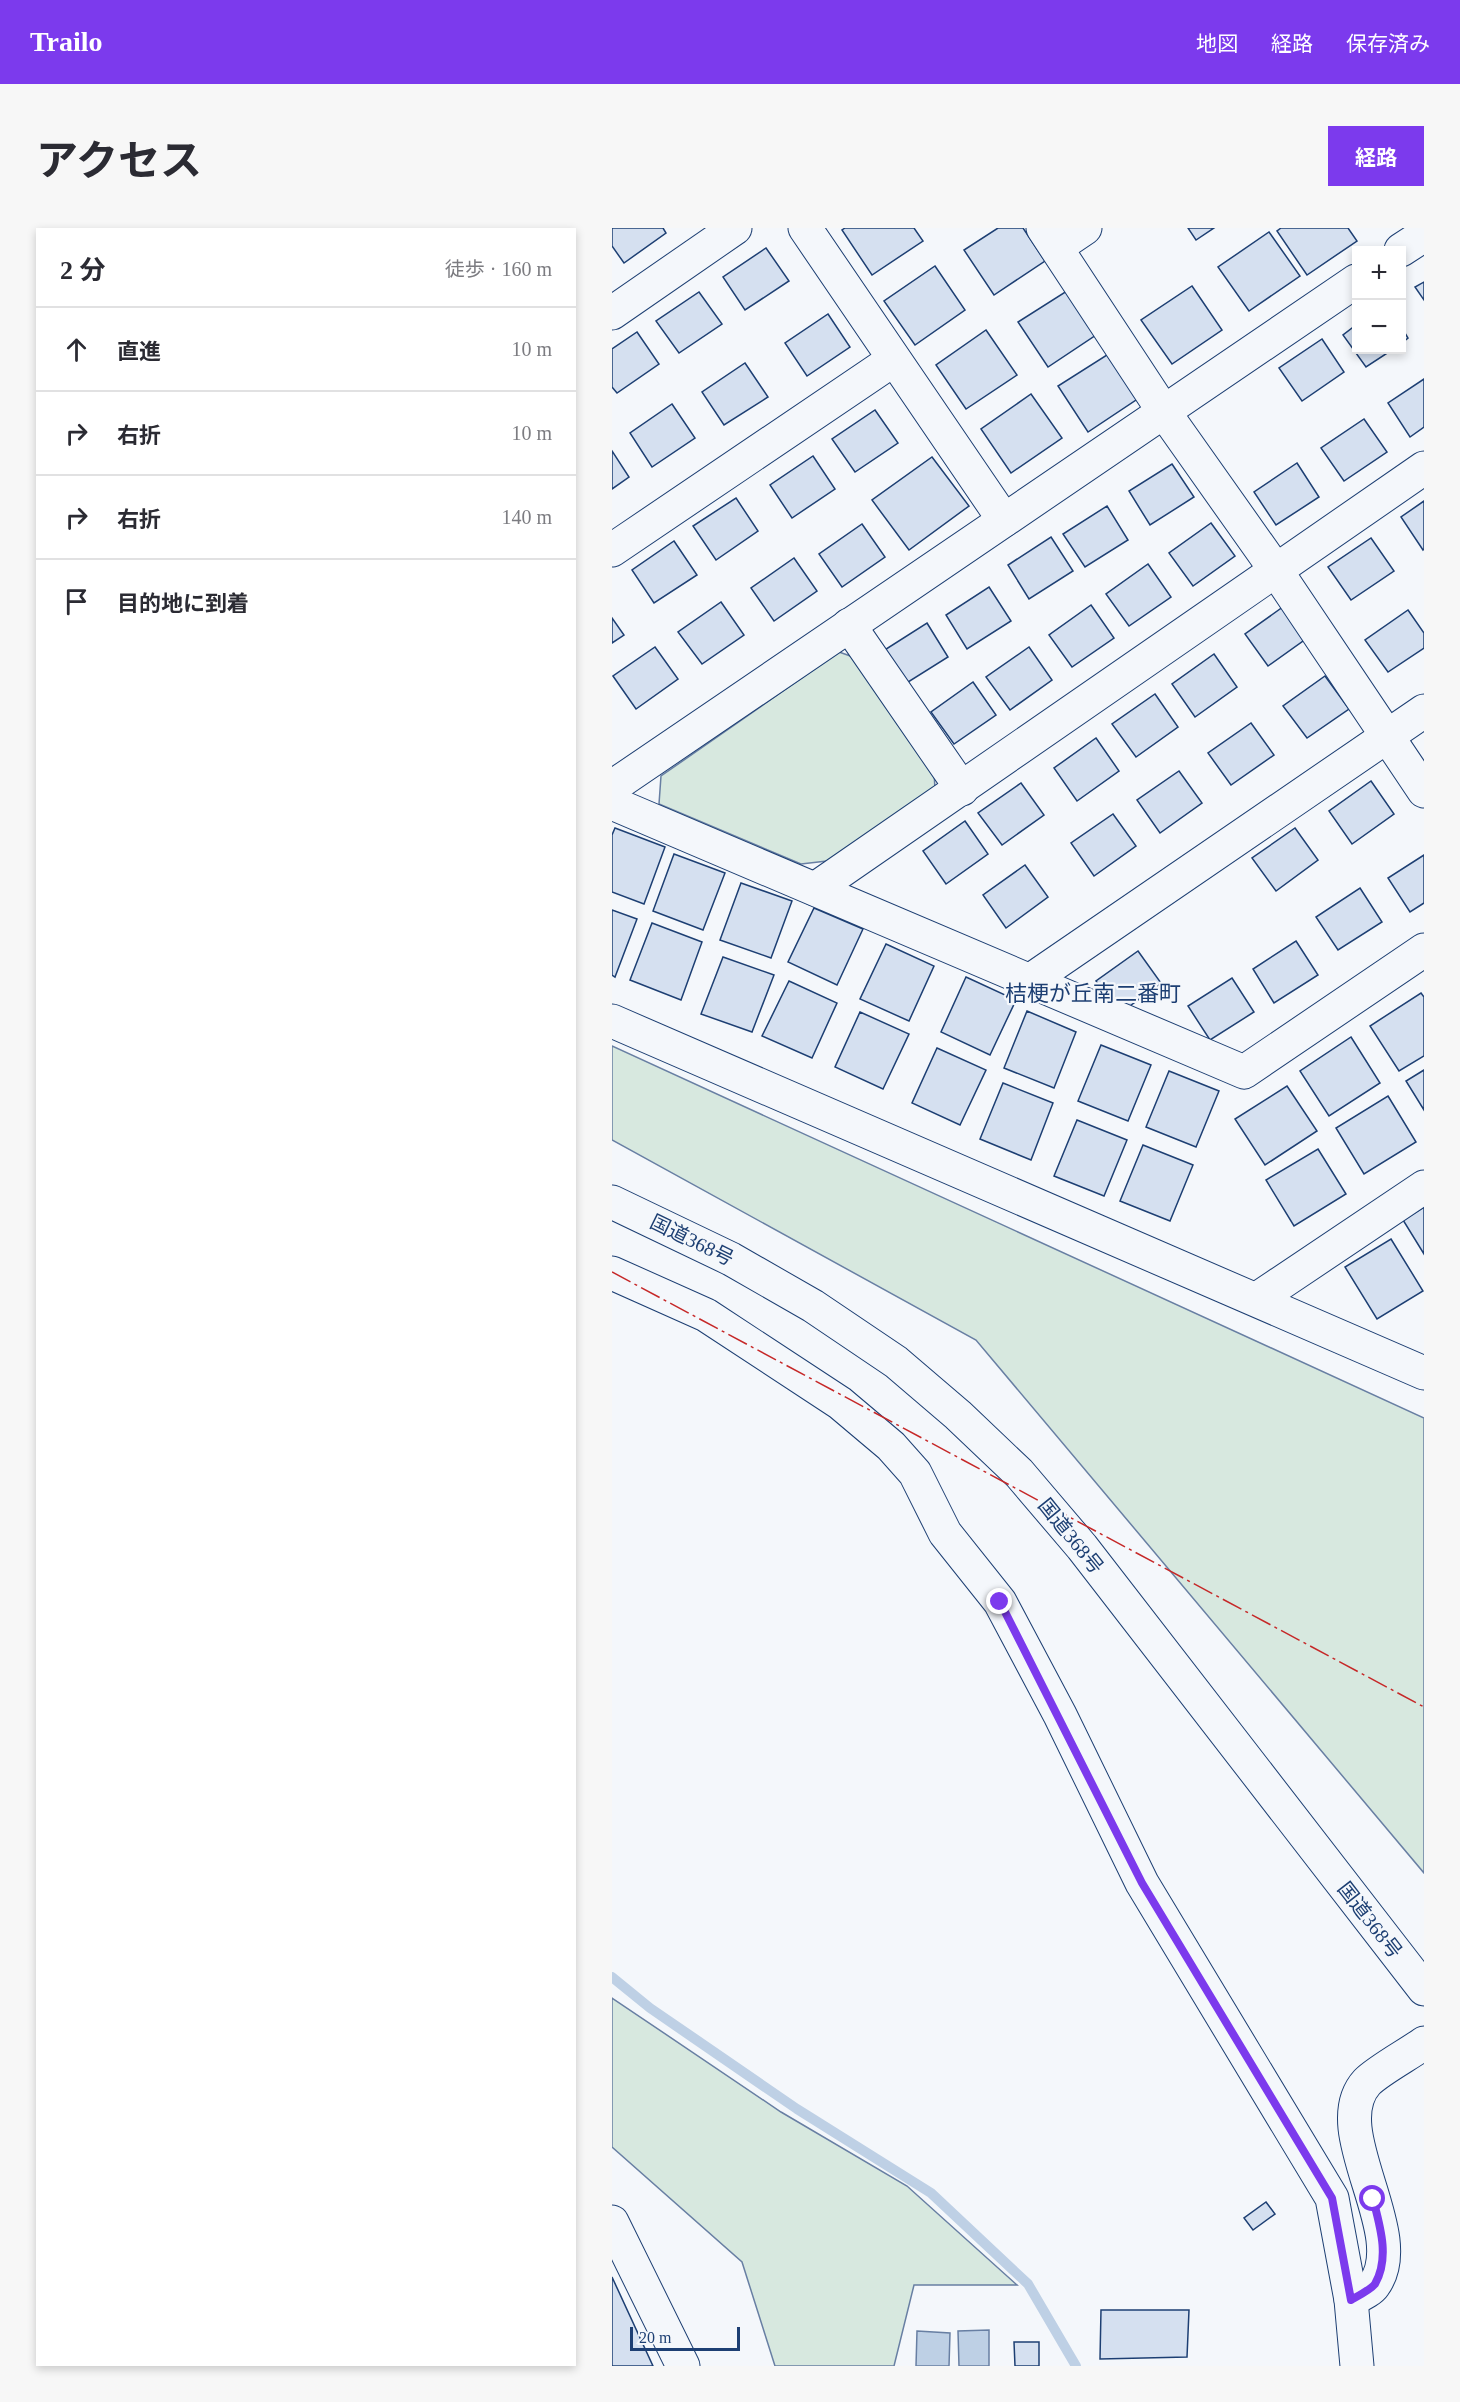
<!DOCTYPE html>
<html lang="ja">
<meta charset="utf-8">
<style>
:root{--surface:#fff;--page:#f7f7f7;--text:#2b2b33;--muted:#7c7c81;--line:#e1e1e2;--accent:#7c3aed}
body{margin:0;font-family:"Times New Roman","Noto Sans JP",serif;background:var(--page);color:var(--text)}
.controls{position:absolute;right:18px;top:18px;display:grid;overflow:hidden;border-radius:0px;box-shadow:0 3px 9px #0003}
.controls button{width:54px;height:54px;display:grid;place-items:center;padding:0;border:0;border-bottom:2px solid var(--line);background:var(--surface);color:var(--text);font:30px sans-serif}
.scale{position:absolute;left:18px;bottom:15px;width:110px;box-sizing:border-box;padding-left:6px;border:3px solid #1d3f73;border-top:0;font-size:16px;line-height:21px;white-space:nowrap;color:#1d3f73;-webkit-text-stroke:4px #f4f7fb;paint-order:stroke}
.stop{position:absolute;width:18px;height:18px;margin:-14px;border:4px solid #7c3aed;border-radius:50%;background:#fff}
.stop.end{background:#7c3aed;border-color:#fff;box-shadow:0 2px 6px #0008}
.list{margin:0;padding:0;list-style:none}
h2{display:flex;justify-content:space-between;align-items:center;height:78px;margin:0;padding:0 24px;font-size:26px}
h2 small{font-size:20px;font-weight:400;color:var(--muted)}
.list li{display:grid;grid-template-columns:39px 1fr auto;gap:18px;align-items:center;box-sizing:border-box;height:84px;padding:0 24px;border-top:2px solid var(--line)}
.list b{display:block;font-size:22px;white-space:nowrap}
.list em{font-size:20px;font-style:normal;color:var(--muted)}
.icon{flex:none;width:33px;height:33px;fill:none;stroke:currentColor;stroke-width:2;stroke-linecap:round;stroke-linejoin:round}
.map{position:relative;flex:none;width:812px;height:2138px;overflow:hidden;border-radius:0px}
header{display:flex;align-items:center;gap:36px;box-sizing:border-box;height:84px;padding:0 30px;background:var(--accent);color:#fff}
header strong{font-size:28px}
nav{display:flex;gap:33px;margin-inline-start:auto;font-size:21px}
.intro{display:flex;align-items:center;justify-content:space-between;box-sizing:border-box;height:144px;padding:0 36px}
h1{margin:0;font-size:42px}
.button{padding:15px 27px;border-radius:0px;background:var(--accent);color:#fff;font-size:21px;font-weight:700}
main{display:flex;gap:36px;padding:0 36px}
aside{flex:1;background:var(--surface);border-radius:0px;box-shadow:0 3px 9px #0003}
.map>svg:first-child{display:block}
.green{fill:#d7e8df;stroke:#687fa3;stroke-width:1.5}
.water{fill:#bed0e5;stroke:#687fa3;stroke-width:1.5}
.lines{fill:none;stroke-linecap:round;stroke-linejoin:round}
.stream{stroke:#bed0e5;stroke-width:10}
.building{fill:#d5e0f0;stroke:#1d3f73;stroke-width:1.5}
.minor-casing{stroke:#1d3f73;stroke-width:35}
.highway-casing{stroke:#1d3f73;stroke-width:35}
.minor{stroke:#f4f7fb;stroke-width:33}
.highway{stroke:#f4f7fb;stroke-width:33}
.power{stroke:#c62828;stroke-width:1.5;stroke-dasharray:21 4.5 3 4.5;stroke-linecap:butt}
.route{stroke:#7c3aed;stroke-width:8}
.labels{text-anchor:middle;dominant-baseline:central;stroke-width:4.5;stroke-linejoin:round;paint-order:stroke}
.street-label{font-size:20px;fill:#1d3f73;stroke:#f4f7fb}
.quarter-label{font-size:22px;fill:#1d3f73;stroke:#f4f7fb}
</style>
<header>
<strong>Trailo</strong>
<nav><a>地図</a><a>経路</a><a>保存済み</a></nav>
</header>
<div class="intro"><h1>アクセス</h1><a class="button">経路</a></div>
<main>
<aside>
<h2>2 分<small>徒歩 · 160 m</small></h2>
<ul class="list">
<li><svg class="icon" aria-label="ahead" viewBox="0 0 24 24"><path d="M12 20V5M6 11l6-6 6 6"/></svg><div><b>直進</b></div><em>10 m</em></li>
<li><svg class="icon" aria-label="right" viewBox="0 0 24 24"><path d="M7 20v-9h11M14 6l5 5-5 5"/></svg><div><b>右折</b></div><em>10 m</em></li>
<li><svg class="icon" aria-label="right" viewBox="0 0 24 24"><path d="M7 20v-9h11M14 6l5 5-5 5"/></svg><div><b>右折</b></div><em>140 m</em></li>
<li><svg class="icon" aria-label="arrive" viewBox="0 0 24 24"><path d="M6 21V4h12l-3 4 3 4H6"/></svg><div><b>目的地に到着</b></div></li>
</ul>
</aside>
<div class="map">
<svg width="812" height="2138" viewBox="0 0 812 2138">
<rect width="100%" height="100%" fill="#f4f7fb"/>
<!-- green -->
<g class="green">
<polygon points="227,424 244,430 322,543 323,562 215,633 189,636 47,576 49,548"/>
<polygon points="0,818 812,1190 812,1645 364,1112 0,912"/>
<polygon points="0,1770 169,1884 295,1958 405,2057 302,2057 282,2138 163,2138 130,2034 0,1919"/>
</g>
<!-- water -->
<g class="water">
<polygon points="377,2102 377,2138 347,2138 346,2103"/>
<polygon points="305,2103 338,2105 337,2138 304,2138"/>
</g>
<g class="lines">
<!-- stream -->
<polyline class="stream" points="0,1749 38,1780 185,1881 319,1965 416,2056 464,2138"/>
</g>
<!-- building -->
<g class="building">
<polygon points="0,0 51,0 54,5 12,35 0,18"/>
<polygon points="233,0 302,0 311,13 260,47 230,2"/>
<polygon points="386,0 411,0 433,33 382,67 352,22"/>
<polygon points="576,0 602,0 584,12"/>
<polygon points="669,0 736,0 745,13 695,47 665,3"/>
<polygon points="657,4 688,48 637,83 606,39"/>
<polygon points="154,20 177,53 133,82 111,49"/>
<polygon points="323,38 353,82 303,117 272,73"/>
<polygon points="812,54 812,72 803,59"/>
<polygon points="580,58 610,102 560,136 529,92"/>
<polygon points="458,61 487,105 436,139 406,94"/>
<polygon points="87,64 110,96 67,125 44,93"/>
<polygon points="216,86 238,119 195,148 173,115"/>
<polygon points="744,97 744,122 780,122 754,139 731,107"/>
<polygon points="790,100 796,110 790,115"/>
<polygon points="374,102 405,147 354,181 324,137"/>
<polygon points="25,104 47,136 5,165 0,159 0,121"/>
<polygon points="710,111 732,144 690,173 667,140"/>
<polygon points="498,125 527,170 476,204 446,158"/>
<polygon points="133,135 156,169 112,197 90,164"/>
<polygon points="812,151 812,199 798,209 776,175"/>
<polygon points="419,166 450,210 399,245 369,201"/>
<polygon points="60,176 83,210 40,239 18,205"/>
<polygon points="263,182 286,215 243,244 220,211"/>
<polygon points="752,191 775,224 732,253 709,220"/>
<polygon points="0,223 17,249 0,261"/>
<polygon points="201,228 223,261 180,290 158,257"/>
<polygon points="320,229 357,278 297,322 260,272"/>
<polygon points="685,235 707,269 664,297 642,264"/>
<polygon points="560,236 582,269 538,297 517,263"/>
<polygon points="124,270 146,303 104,332 81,298"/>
<polygon points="812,273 812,321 811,322 789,289"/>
<polygon points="495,278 516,312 473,339 451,306"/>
<polygon points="599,295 623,328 581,358 557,325"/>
<polygon points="250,296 273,329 230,359 207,326"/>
<polygon points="439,309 461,343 417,371 396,337"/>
<polygon points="759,310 782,343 739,372 716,339"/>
<polygon points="62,313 85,347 42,375 20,342"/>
<polygon points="182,330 205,363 162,393 139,360"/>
<polygon points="536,336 559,369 517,398 494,366"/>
<polygon points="377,359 399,393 355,421 334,387"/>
<polygon points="109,374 132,407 90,436 66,404"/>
<polygon points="675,376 698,408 656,438 633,406"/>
<polygon points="479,377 502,410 460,439 437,407"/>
<polygon points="796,382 812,405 812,420 776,444 753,412"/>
<polygon points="0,390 12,407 0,415"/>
<polygon points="315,395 336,429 293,456 271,423"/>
<polygon points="43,419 66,451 24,481 1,448"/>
<polygon points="417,419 440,452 398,482 374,449"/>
<polygon points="602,426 625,459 583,489 560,456"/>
<polygon points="713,448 737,481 695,510 671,478"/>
<polygon points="361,454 384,487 342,516 319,484"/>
<polygon points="543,466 566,499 524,529 500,496"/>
<polygon points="639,495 662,527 619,557 596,525"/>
<polygon points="484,510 507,543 465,573 442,540"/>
<polygon points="567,543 590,575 548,605 525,572"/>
<polygon points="759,553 782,586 740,616 717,583"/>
<polygon points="409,555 432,587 390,617 366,585"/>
<polygon points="501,586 524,618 482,648 459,615"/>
<polygon points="353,593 376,626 334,656 311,623"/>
<polygon points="3,600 53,619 32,676 0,664 0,607"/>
<polygon points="683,600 706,632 664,663 640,630"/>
<polygon points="62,626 113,645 91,702 41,683"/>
<polygon points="812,627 812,675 798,684 776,650"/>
<polygon points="413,637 436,669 394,700 371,667"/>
<polygon points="129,655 180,673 159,730 108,712"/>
<polygon points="748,660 770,694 726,722 704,689"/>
<polygon points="202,680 251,701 225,757 176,734"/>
<polygon points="0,682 25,691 3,749 0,747"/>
<polygon points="40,695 90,714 69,772 18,752"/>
<polygon points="684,713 706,747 662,775 641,741"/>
<polygon points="274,716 322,738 297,793 248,771"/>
<polygon points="526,723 549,755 507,786 484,753"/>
<polygon points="111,729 162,747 140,804 89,786"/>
<polygon points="354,749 404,772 378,827 329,804"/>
<polygon points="620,750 642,784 598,812 576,778"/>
<polygon points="177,753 225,775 200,830 150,808"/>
<polygon points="809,765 812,769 812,828 787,843 758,798"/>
<polygon points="415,783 464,804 442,860 392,840"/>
<polygon points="248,784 297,806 271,861 223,839"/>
<polygon points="739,809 768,855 717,888 688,843"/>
<polygon points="489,817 539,837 516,893 466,873"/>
<polygon points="325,820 374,842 348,897 300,875"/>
<polygon points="812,842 812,882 794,853"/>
<polygon points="557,843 607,863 584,919 534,899"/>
<polygon points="391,855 441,875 419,932 368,911"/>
<polygon points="675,858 705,903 653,937 623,891"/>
<polygon points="776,868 804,914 752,946 724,900"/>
<polygon points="465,892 515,912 492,968 442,948"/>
<polygon points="531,917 581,937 558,993 508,973"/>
<polygon points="706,921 734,966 682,998 654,952"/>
<polygon points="812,979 812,1026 791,992"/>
<polygon points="779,1011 811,1063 765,1091 733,1039"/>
<polygon points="654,1974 663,1986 641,2002 632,1990"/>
<polygon points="0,2049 41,2138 0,2138"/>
<polygon points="489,2082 577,2082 575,2129 488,2131"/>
<polygon points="402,2114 427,2114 427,2138 403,2138"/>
</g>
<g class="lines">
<defs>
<g id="minor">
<polyline points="193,0 392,292"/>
<polyline points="431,0 552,184 663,341 812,563"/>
<polyline points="445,19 473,0"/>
<polyline points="789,22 812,7"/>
<polyline points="0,85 123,0"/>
<polyline points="0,322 281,132"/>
<polyline points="237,397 350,561"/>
<polyline points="0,559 744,53"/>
<polyline points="0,575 632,844 812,722"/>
<polyline points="203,661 812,240"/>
<polyline points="416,754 812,483"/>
<polyline points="0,793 812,1145"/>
<polyline points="0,1045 94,1087 228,1175 279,1218 303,1245 333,1305 388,1374 448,1487 530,1655 720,1970 739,2072 745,2138"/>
<polyline points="645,1071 812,959"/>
<polyline points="0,1994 71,2138"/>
<path d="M 739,2072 C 746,2068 758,2063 762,2057 C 800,2005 711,1902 755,1854 C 767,1842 797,1826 812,1815"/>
</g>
<polyline id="highway" points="0,974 119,1031 201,1078 284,1134 346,1187 407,1245 470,1319 812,1761"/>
</defs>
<!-- minor casing -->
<use href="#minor" class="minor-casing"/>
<!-- highway casing -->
<use href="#highway" class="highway-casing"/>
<!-- minor -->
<use href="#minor" class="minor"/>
<!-- highway -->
<use href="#highway" class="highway"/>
<!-- power -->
<polyline class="power" points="0,1044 812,1479"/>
</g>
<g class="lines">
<!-- route -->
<path class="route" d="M 388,1374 L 530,1655 L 720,1970 L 739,2072 C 746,2068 758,2062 763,2056 C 778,2030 768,1998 761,1971"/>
</g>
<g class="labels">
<!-- street labels -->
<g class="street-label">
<text transform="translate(80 1012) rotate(26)">国道368号</text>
<text transform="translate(459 1308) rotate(51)">国道368号</text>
<text transform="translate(758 1692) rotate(52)">国道368号</text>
</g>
<!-- quarter labels -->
<g class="quarter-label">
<text x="481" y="765">桔梗が丘南二番町</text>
</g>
</g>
</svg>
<div class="controls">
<button>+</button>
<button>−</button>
</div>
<div class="scale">20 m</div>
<div class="stop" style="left:761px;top:1971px"></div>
<div class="stop end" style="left:388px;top:1374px"></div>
</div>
</main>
